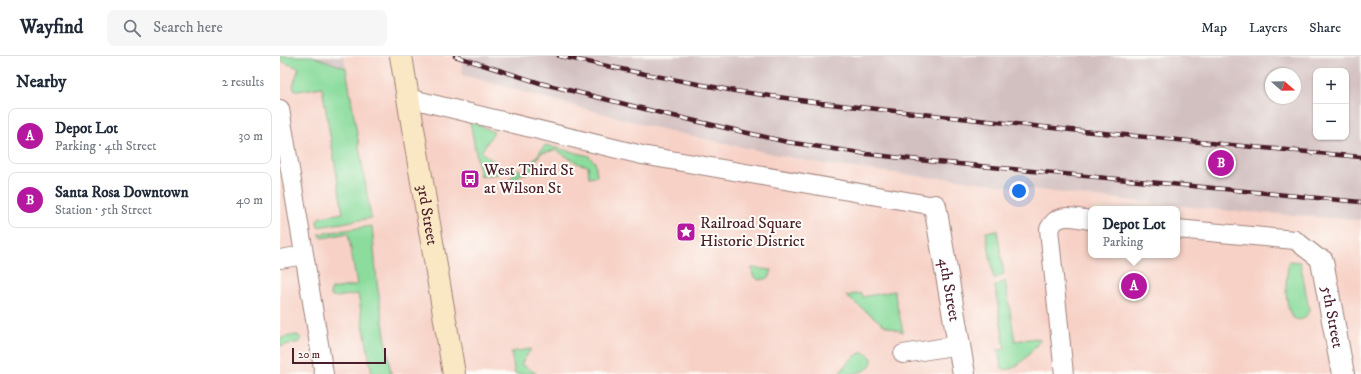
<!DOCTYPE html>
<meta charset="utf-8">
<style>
:root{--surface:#fff;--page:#f6f6f7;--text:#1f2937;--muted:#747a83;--line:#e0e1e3;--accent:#b5179e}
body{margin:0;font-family:"IM FELL DW Pica",serif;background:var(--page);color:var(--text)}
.controls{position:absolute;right:12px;top:12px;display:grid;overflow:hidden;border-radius:8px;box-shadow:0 1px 3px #0004}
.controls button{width:36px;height:36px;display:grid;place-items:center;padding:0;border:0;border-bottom:1px solid var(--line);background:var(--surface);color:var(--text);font:20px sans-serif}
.compass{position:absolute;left:985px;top:12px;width:36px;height:36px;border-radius:50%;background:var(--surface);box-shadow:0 1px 3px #0004;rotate:110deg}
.scale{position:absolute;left:12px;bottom:10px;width:94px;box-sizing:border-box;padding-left:4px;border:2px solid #4a1f2b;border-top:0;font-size:11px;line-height:14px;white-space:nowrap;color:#4a1f2b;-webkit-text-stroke:3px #fdfcf7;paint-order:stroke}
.you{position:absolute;left:739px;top:135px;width:14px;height:14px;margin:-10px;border:3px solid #fff;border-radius:50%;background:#1a73e8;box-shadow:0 0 0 6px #1a73e833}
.badge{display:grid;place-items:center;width:26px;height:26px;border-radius:50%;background:var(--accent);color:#fff;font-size:13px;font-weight:700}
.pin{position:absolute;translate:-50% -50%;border:2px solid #fff;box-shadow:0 1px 4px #0006}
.popup{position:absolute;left:808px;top:150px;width:92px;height:52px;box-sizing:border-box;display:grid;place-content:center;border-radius:8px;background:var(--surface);filter:drop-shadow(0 1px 3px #0005);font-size:13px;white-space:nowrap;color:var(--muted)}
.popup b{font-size:15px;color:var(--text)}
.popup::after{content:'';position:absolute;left:50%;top:100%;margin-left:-8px;border:8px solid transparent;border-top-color:var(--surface)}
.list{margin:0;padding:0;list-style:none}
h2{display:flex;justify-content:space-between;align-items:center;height:52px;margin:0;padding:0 16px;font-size:17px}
h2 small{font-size:13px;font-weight:400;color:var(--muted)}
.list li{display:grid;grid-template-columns:26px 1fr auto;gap:12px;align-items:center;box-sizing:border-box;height:56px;margin:0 8px 8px;padding:0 8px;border:1px solid var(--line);border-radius:8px}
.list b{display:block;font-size:15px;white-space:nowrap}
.list p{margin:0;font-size:13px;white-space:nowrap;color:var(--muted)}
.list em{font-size:13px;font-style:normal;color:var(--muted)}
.icon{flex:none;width:22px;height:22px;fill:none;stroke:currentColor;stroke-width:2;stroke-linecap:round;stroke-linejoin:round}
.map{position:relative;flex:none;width:1081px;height:318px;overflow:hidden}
header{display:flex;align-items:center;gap:24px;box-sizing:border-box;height:56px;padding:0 20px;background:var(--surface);border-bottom:1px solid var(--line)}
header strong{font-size:19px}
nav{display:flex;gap:22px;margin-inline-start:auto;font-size:14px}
.search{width:280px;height:36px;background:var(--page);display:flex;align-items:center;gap:10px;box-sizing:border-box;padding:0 14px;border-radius:8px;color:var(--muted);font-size:15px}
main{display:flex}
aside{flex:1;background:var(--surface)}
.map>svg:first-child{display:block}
.built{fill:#f7d1c6;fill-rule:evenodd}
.industrial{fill:#d2bfbf;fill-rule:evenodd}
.green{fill:#8bdc9d;stroke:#6a7e64}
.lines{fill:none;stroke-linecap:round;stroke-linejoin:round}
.service-casing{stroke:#9f827c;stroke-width:20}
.minor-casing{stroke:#9f827c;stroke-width:24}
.secondary-casing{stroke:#9f827c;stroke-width:24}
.service{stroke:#fff;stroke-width:18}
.minor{stroke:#fff;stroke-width:22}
.secondary{stroke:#fae7c3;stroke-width:22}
.rail-casing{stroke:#4a1f2b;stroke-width:4.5}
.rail{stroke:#fdfcf7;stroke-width:3;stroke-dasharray:9;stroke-linecap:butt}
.labels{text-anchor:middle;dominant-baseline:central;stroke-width:4;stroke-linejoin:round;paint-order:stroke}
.poi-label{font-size:16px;fill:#4a1f2b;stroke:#fdfcf7;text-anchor:start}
.street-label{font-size:16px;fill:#4a1f2b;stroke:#fdfcf7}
</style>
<header>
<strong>Wayfind</strong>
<div class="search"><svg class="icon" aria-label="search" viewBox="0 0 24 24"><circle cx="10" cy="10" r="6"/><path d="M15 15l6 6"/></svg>Search here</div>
<nav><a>Map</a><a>Layers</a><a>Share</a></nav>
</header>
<main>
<aside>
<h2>Nearby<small>2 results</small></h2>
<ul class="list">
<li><span class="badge">A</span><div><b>Depot Lot</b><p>Parking · 4th Street</p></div><em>30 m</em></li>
<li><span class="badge">B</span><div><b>Santa Rosa Downtown</b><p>Station · 5th Street</p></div><em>40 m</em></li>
</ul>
</aside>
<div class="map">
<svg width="1081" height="318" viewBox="0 0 1081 318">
<rect width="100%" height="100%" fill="#fdfcf7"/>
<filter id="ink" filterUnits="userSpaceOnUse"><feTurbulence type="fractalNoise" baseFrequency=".025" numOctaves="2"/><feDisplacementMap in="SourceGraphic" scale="8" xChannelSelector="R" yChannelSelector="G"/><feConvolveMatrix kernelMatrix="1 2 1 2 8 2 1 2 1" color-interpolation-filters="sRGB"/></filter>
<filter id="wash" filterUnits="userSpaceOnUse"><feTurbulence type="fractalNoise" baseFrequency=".012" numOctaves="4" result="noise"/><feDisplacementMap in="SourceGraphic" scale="16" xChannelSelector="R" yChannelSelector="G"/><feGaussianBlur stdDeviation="0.9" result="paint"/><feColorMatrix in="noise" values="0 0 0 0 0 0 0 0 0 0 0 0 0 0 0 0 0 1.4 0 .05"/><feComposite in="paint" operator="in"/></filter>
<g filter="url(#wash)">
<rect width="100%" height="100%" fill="#f4e4cc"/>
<!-- built -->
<path class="built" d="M 0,0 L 172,0 L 759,42 L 1036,81 L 1066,81 L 1081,70 L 1081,318 L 0,318 ZM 811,153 L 897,153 L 897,199 L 811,199 Z"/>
<!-- industrial -->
<g class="industrial">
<polygon points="32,0 64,0 66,12"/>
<path d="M 181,0 L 1081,0 L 1081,164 L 942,154 L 798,139 L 667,122 L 645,121 L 543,108 L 475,94 L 372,71 L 247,37 L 183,19 ZM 1036,15 L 1066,15 L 1066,81 L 1036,81 ZM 991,18 L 1015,18 L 1015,42 L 991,42 Z"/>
</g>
<!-- green -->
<g class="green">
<polygon points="0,0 32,0 66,12 91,162 38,171 37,165 40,161 63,157 42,31 18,35 14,33 13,30 19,12 0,5"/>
<polygon points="190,65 214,76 201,96 222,111 218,118 200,120"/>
<polygon points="265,89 309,100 315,106 317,120 309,121 308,110 299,108 276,94 261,97 252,109 253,116 239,119 235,125 228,126 238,113 244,117"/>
<polygon points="92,170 97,227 111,318 92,318 78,238 56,241 51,240 50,238 52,233 77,229 68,177 43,182 41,181 39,178"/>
<polygon points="717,174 724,218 714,223 706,176"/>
<path d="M 1009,205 L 1020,206 L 1029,253 C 1028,263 1015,269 1010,257 C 1004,240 1006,223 1009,205 Z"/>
<polygon points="472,212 492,214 490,220 486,223 479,224 473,220"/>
<path d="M 725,225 L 735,285 L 757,282 L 760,284 C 755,292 735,318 723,313 C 719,308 720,300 718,294 L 725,293 L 715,230 Z"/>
<polygon points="614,235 623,276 604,269 566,240 581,237 582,241"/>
<polygon points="16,279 19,280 21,283 20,286 0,290 0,282"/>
<polygon points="251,293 241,308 257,318 235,318 231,296"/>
<path d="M 580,297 L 586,297 L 592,302 C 593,318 571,318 559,318 L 569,305 Z"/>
</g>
</g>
<g filter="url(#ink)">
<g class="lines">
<defs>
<g id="service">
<polyline points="128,42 362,99 655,150"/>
<polyline points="0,53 44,318"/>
<polyline points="897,173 1015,184 1042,205"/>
<polyline points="0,203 24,199"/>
<polyline points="623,298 679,289"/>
<path d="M 784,318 L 769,173 C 778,155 794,162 811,164"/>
</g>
<g id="minor">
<path id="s1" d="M 655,150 L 684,318"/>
<path id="s2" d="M 1042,205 L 1063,318"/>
</g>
<g id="secondary">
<path id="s3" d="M 121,0 L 174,318"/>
</g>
</defs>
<!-- service casing -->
<use href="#service" class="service-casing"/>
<!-- minor casing -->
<use href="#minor" class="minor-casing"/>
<!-- secondary casing -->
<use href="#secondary" class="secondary-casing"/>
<!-- service -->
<use href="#service" class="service"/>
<!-- minor -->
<use href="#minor" class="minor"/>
<!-- secondary -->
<use href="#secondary" class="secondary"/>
<defs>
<g id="rail">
<polyline points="175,0 260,27 385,58 507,86 587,98 657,106 1081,146"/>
<polyline points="279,0 365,18 455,35 541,47 791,74 1081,101"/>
</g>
</defs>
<!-- rail casing -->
<use href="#rail" class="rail-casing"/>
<!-- rail -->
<use href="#rail" class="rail"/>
</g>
</g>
<!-- icons -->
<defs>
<symbol id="bus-square" viewBox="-11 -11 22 22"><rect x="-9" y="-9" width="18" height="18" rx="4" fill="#b5179e" stroke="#fdfcf7"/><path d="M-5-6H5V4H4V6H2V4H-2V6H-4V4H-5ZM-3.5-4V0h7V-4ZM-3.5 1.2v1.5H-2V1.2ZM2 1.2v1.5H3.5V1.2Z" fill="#fff"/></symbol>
<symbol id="sight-square" viewBox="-11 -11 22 22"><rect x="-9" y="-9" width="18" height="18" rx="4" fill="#b5179e" stroke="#fdfcf7"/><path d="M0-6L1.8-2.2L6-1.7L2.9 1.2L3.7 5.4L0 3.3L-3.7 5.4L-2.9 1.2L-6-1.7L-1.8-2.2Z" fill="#fff"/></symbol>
</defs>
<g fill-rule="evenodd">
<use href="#bus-square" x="179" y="112" width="22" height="22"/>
<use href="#sight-square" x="395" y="165" width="22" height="22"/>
</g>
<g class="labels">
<!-- poi labels -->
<g class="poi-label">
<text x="204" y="114">West Third St<tspan x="204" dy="18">at Wilson St</tspan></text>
<text x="420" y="167">Railroad Square<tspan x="420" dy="18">Historic District</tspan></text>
</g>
<!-- street labels -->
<g class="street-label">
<text stroke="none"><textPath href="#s3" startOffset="161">3rd Street</textPath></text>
<text stroke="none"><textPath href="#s1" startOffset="85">4th Street</textPath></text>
<text stroke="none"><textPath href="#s2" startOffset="57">5th Street</textPath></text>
</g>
</g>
</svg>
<div class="controls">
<button>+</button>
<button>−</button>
</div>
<svg class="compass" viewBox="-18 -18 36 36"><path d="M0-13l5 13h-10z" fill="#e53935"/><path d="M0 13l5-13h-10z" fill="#747a83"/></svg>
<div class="scale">20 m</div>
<div class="you"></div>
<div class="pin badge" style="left:854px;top:230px">A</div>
<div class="popup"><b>Depot Lot</b>Parking</div>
<div class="pin badge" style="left:941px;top:107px">B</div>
</div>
</main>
